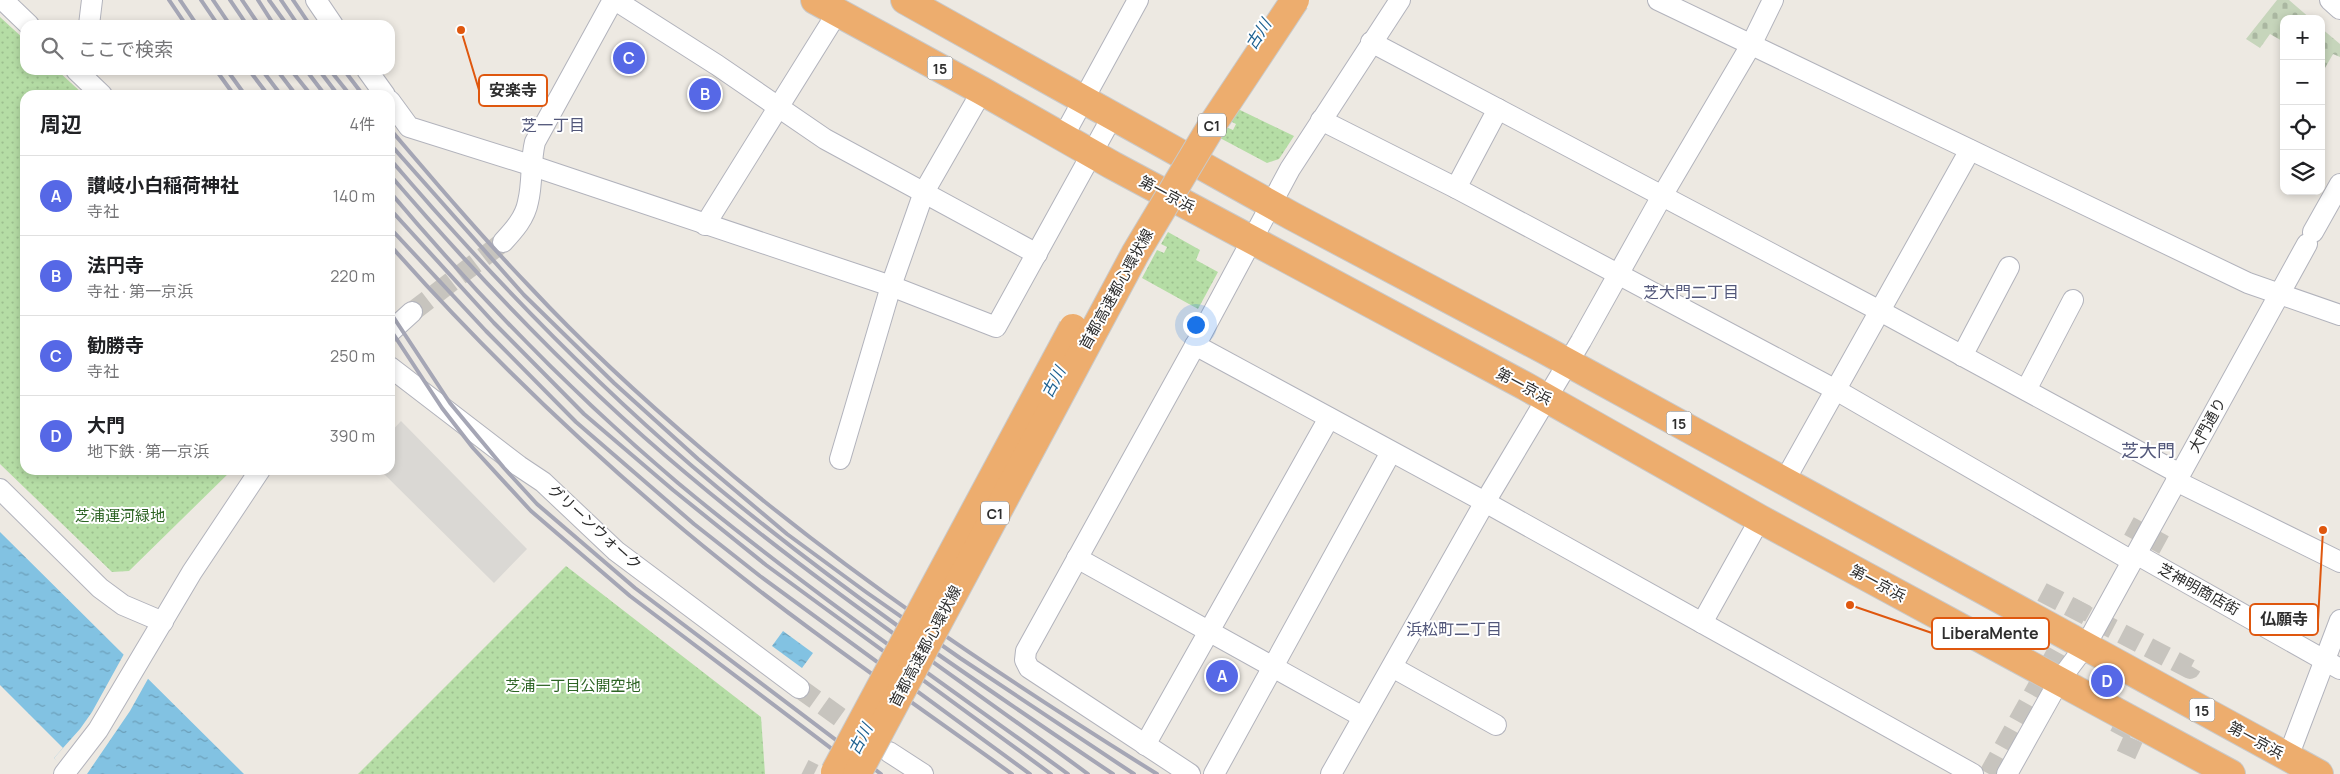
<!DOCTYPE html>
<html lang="ja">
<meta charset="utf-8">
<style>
:root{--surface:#fff;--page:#f6f6f6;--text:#202124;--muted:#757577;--line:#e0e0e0;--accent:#5668e6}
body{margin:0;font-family:Manrope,"Noto Sans JP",sans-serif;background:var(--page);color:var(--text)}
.controls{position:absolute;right:15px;top:15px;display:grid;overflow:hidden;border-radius:10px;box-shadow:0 2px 8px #0003}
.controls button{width:45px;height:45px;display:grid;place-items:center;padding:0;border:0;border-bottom:1px solid var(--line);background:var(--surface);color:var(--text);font:25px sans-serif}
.you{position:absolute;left:1195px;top:324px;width:18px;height:18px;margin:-12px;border:4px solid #fff;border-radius:50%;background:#1a73e8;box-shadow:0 0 0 8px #1a73e833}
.badge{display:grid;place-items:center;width:32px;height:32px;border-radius:50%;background:var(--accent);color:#fff;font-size:16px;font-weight:700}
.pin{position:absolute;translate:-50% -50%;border:2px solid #fff;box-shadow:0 1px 5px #0006}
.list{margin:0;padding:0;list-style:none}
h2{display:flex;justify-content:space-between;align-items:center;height:65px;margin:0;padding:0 20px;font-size:21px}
h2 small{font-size:16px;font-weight:400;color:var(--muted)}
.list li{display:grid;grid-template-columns:32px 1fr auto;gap:15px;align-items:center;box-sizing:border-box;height:80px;padding:0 20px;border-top:1px solid var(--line)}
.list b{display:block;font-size:19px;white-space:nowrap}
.list p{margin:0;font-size:16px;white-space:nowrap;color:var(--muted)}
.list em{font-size:16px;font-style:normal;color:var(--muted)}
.icon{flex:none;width:28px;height:28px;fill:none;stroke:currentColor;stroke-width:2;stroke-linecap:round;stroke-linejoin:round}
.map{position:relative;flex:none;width:2340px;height:774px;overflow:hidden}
.search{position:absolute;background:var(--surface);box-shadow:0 2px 8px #0003;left:20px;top:20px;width:375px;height:55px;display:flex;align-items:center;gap:12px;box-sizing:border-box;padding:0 18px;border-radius:15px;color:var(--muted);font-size:19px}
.panel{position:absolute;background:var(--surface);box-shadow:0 2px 8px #0003;left:20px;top:90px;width:375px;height:385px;border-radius:15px}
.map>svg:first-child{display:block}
.cemetery{fill:url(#cemetery-stones)}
.park{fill:url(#park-dots)}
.plaza{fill:#dad8d4}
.water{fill:url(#water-ripples)}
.pier{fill:#ede9e2}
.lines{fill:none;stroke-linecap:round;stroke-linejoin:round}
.minor-tunnel{stroke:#c7c4be;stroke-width:20;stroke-dasharray:20 10;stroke-linecap:butt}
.minor-casing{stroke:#b2b3bc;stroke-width:22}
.highway-casing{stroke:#c9c9c9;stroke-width:30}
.minor{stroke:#fff;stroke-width:20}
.highway{stroke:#edad6e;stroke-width:28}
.rail{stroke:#a5a6b5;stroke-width:4}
.highway-bridge-casing{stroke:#c9c9c9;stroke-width:30;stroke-linecap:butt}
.highway-bridge{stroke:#edad6e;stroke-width:28}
.labels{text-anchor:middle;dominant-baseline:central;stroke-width:4;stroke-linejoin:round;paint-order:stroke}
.shield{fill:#fff;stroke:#6d6d6d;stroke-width:1}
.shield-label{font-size:14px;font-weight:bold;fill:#2e2e2e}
.street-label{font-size:15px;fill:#2e2e2e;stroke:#fff}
.park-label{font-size:15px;fill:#2d6424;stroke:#fff}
.water-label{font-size:16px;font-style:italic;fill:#1e6291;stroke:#fff}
.neighbourhood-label{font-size:16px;fill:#52577a;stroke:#fff}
.quarter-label{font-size:18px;fill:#52577a;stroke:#fff}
.leader{fill:none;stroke:#df570e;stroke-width:2}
.callout-dot{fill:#df570e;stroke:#fff;stroke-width:2}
.callout{fill:#fff;stroke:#df570e;stroke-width:2}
.callout-label{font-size:16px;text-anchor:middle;font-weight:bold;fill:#2e2e2e}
</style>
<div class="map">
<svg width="2340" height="774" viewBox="0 0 2340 774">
<defs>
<pattern id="cemetery-stones" width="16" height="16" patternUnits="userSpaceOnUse" patternTransform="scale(1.25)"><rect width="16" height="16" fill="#c6d5bb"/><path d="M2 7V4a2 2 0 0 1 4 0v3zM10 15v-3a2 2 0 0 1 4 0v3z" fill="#aab7a1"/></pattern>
<pattern id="park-dots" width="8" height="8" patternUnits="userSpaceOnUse" patternTransform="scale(1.25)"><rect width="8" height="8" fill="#b5dda5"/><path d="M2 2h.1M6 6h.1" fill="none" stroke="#9cbe8e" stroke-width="1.8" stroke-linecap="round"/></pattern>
<pattern id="water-ripples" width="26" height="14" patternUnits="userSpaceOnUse" patternTransform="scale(1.25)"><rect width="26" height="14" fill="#82c2e2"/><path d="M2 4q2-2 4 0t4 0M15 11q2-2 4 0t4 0" fill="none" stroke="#6b9eb8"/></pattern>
</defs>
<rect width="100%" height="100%" fill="#ede9e2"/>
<!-- cemetery -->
<g class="cemetery">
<polygon points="2277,0 2289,0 2311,19 2284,19 2284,42 2270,34 2260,48 2246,39"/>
<polygon points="2321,28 2340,44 2340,57 2333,54 2325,68 2321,65"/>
</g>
<!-- park -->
<g class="park">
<polygon points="0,17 25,40 25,70 57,70 84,95 25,95 25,470 232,470 129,571 112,572 0,464"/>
<polygon points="1238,109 1294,136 1279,159 1267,163 1220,138 1226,127 1233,130 1236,124 1230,121"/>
<polygon points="1168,232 1200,250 1196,260 1218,272 1198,309 1142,278 1157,250 1164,253 1167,247 1161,244"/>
<polygon points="566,566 761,717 765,774 358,774"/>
</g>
<!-- plaza -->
<polygon class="plaza" points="401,421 527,549 494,583 380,470 390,470 390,433"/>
<!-- water -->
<g class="water">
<polygon points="0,532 244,774 69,774 54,758 63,748 0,685"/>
<polygon points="783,631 813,653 802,668 772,646"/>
</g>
<!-- pier -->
<polygon class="pier" points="124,654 149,677 130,711 87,774 66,774 54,758 80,729 92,712"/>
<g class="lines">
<!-- minor-tunnel -->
<g class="minor-tunnel">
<polyline points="412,312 503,242"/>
<polyline points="2129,526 2164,545"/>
<polyline points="2042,592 2190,669 2193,664"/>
<polyline points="799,688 869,738"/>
<polyline points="2115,722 2136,733 2126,755"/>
<polyline points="804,769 814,774"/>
<polyline points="1989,774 2084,603"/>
</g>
<defs>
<g id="minor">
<polyline points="3,0 29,25"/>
<polyline points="316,0 333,25"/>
<polyline points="615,0 717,65 825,139 1037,254"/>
<polyline points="1658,0 2248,283 2340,315"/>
<polyline points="2330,0 2340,9"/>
<polyline points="89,25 92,0"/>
<polyline points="1371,42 1880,311 2180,474"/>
<polyline points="76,70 102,95"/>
<polyline points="367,70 385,95"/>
<polyline points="390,101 409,127 530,165 891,286 996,327 1112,117"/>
<polyline points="1321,120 1456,188 1836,390 2132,561"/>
<polyline points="1063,137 1138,0"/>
<polyline points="1456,188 1498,109"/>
<polyline points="705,225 837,13"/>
<polyline points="2313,232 2340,184"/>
<path d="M 503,242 C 514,230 525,218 528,202 C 533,182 530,162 535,142 L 613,0"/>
<polyline points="390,332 412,312"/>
<polyline points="1195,345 1485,502 1973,774"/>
<polyline points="1962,356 2009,267"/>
<polyline points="390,367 519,466 543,482 616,551 799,688"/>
<polyline points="2026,390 2073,300"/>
<polyline points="840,459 891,286 924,192 982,91"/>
<polyline points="1785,480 1970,150"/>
<polyline points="2176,481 2340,562"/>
<polyline points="0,489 100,588 123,605 163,622"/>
<polyline points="2136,554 2340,669"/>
<polyline points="1077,558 1363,717"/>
<polyline points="1702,623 1760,519"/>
<polyline points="1392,667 1496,725"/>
<polyline points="1145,745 1329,418"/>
<polyline points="889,752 923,774"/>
<polyline points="2288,757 2340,620"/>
<polyline points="64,774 98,730 192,572 260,470"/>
<polyline points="1190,774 1029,668 1025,660 1026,651 1202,333 1290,169 1400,0"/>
<polyline points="1214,774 1391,452"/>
<polyline points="1331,774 1485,502 1581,341 1662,196 1751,45 1773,0"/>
<polyline points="2007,774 2059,681 2086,645 2307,244"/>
</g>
<g id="highway">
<polyline points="815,0 982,91 1112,165 1525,386 1760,519 2231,774"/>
<polyline points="905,0 1292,216 1545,350 2319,774"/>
</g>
</defs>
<!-- minor casing -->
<use href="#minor" class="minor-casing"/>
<!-- highway casing -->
<use href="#highway" class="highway-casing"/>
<!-- minor -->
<use href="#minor" class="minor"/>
<!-- highway -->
<use href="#highway" class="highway"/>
<!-- rail -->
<g class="rail">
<polyline points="169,0 186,25"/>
<polyline points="180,0 197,25"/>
<polyline points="201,0 218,25"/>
<polyline points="213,0 230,25"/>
<polyline points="230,0 247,25"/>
<polyline points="242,0 259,25"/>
<polyline points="258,0 274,25"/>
<polyline points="269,0 287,25"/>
<polyline points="281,0 298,25"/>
<polyline points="293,0 310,25"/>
<polyline points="216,70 234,95"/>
<polyline points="227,70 245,95"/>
<polyline points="249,70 268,95"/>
<polyline points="262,70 281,95"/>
<polyline points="277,70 296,95"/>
<polyline points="291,70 311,95"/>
<polyline points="306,70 325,95"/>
<polyline points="319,70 338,95"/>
<polyline points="330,70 350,95"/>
<polyline points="344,70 363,95"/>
<path d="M 390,129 C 436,183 482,237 531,288 C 585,346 644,400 704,451 C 844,572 1000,676 1157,774"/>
<polyline points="390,144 524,295 614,383 698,459 787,534 866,592 960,658 1134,774"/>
<path d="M 390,159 C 483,268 583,372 692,466 C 824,579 969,677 1113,774"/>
<path d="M 390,175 C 482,282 579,384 687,474 C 815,582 953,675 1088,774"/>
<path d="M 390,192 C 476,294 576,397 678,483 C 803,587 937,679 1068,774"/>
<polyline points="390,209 494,323 584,414 673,490 766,565 1051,774"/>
<polyline points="390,228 486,331 576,422 694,524 760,576 1030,774"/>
<path d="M 390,245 C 481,348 580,443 685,531 C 789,618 902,695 1012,774"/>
<polyline points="390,312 450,403 504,468 537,504 635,588 881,774"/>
<polyline points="390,329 442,408 473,448 531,511 630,596 865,774"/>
</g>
<defs>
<g id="highway-bridge">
<polyline points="835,772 1073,328"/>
<polyline points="857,774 1135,254 1214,122 1295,0"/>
</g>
</defs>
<!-- highway-bridge casing -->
<use href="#highway-bridge" class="highway-bridge-casing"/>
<!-- highway-bridge -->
<use href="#highway-bridge" class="highway-bridge"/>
</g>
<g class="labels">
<!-- shield labels -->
<g class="shield">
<rect x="927.5" y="56.5" width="25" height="23" rx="4"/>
<rect x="1198" y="113.5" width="28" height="23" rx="4"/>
<rect x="1666.5" y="411.5" width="25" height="23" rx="4"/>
<rect x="981" y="501.5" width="28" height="23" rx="4"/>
<rect x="2189.5" y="698.5" width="25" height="23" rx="4"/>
</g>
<g class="shield-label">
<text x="940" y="68">15</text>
<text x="1212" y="125">C1</text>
<text x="1679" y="423">15</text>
<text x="995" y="513">C1</text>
<text x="2202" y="710">15</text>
</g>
<!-- street labels -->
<g class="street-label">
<text transform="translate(1167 194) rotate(28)">第一京浜</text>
<text transform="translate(1116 289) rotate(-61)">首都高速都心環状線</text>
<text transform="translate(1524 386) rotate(28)">第一京浜</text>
<text transform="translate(2207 425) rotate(-61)">大門通り</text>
<text transform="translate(595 527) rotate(42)">グリーンウォーク</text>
<text transform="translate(1878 583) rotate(28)">第一京浜</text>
<text transform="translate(2199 589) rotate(29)">芝神明商店街</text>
<text transform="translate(925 646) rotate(-62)">首都高速都心環状線</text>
<text transform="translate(2256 740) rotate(29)">第一京浜</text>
</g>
<!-- park labels -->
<g class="park-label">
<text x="120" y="515">芝浦運河緑地</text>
<text x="573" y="685">芝浦一丁目公開空地</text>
</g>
<!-- water labels -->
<g class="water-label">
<text transform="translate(1258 34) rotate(-57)">古川</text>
<text transform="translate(1053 382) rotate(-62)">古川</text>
<text transform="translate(860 739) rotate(-62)">古川</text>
</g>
<!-- neighbourhood labels -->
<g class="neighbourhood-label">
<text x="553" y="125">芝一丁目</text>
<text x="1691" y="292">芝大門二丁目</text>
<text x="1454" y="629">浜松町二丁目</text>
</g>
<!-- quarter labels -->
<g class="quarter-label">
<text x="2148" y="450">芝大門</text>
</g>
</g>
<!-- callouts -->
<path class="leader" d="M461 30L479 90M2323 530L2318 620M1850 605L1932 633"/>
<g class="callout-dot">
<circle cx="461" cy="30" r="5"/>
<circle cx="2323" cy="530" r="5"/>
<circle cx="1850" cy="605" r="5"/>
</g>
<g class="callout">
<rect x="479" y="75" width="68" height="31" rx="5"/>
<rect x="2250" y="604" width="68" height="31" rx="5"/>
<rect x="1932" y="618" width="117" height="31" rx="5"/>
</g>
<g class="callout-label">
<text x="513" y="96">安楽寺</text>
<text x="2284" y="625">仏願寺</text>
<text x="1990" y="639">LiberaMente</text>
</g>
</svg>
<div class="controls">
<button>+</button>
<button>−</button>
<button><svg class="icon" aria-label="locate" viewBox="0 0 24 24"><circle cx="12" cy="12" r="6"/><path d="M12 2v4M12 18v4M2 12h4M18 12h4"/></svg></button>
<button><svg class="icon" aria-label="layers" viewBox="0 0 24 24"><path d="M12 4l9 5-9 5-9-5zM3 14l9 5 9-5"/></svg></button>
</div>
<div class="you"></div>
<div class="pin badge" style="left:1222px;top:676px">A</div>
<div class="pin badge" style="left:705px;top:94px">B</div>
<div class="pin badge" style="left:629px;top:58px">C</div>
<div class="pin badge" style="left:2107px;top:681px">D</div>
<div class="search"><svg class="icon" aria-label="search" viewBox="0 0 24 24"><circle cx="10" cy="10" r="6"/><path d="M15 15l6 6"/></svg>ここで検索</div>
<section class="panel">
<h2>周辺<small>4件</small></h2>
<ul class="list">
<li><span class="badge">A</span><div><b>讃岐小白稲荷神社</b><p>寺社</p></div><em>140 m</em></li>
<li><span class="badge">B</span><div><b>法円寺</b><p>寺社 · 第一京浜</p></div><em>220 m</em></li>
<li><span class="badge">C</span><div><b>勧勝寺</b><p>寺社</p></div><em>250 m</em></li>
<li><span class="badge">D</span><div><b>大門</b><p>地下鉄 · 第一京浜</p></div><em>390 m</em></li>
</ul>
</section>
</div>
